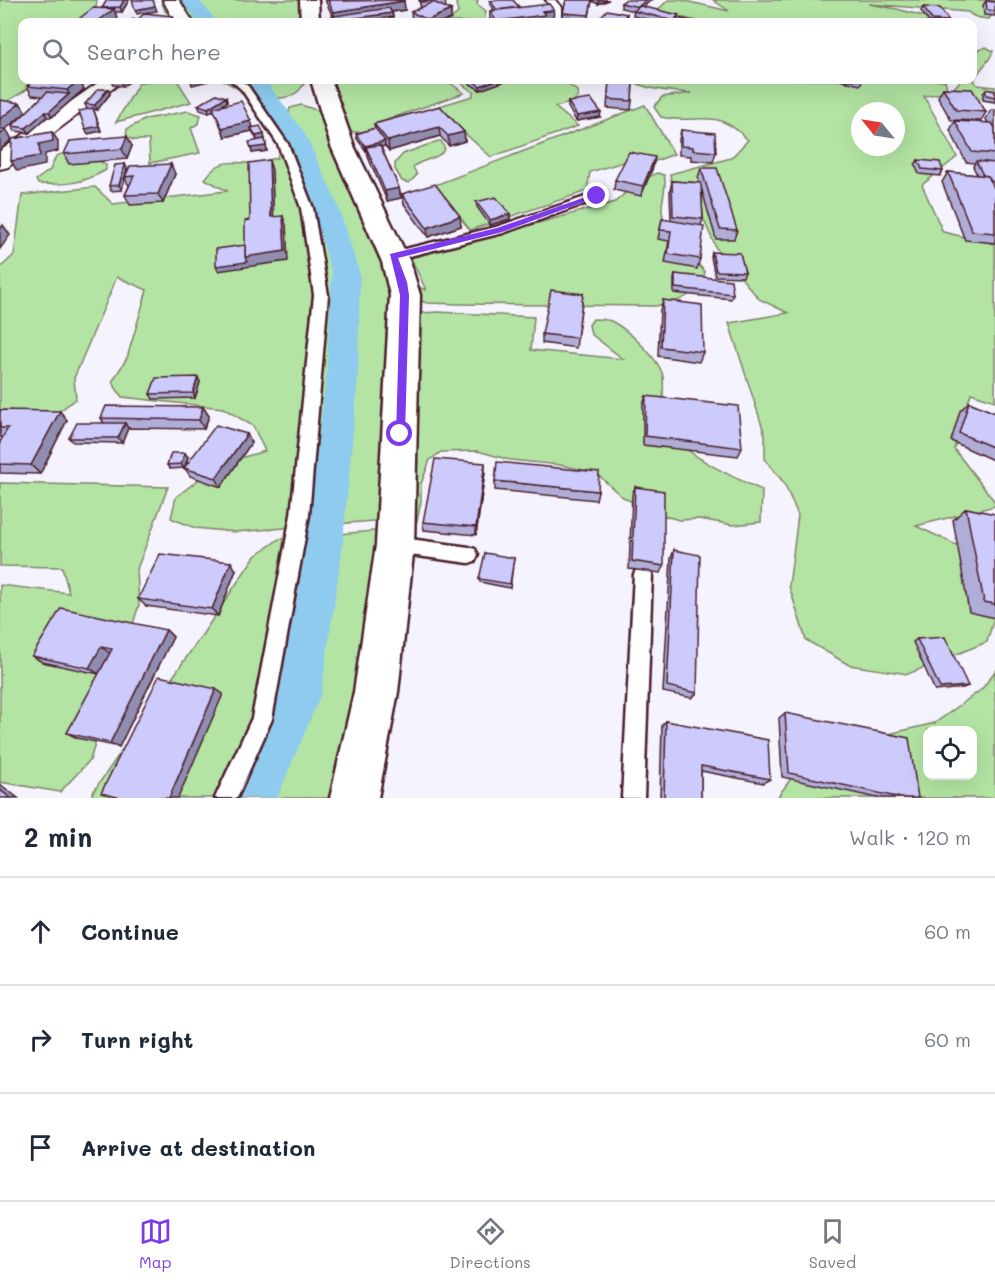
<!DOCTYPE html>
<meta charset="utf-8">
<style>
:root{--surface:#fff;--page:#f2f2f3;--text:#1f2937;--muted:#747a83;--line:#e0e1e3;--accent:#7c3aed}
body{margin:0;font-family:Mali,sans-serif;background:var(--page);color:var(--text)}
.controls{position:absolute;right:18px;bottom:18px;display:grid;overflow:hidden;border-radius:12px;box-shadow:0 6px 24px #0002}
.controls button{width:54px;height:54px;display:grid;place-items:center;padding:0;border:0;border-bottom:2px solid var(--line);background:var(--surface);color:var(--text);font:30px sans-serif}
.compass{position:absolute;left:851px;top:102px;width:54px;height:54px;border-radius:50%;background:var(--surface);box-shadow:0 6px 24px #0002;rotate:300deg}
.stop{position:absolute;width:18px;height:18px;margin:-14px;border:4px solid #7c3aed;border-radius:50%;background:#fff}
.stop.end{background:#7c3aed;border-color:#fff;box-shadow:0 2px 6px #0008}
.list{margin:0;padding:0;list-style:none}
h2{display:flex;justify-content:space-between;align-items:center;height:78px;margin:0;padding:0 24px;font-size:26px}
h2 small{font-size:20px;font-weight:400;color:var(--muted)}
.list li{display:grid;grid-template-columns:39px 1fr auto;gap:18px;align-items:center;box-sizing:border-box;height:108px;padding:0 24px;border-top:2px solid var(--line)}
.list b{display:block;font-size:22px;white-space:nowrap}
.list em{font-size:20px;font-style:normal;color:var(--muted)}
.icon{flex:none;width:33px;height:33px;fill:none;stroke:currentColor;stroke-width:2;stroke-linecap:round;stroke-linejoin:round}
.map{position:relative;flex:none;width:995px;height:798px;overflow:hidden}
.search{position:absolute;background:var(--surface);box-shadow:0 6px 24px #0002;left:18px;right:18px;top:18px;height:66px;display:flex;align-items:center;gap:15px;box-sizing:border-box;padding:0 21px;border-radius:12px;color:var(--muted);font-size:22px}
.sheet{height:402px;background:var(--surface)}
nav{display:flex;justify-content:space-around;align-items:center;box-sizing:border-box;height:84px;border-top:2px solid var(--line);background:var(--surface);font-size:16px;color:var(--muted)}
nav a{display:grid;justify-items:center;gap:3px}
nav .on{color:var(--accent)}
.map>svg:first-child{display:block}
.green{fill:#b3e4a3;stroke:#7e8267;stroke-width:1.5;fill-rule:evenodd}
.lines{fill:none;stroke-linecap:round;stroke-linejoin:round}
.canal{fill:#8ecbef;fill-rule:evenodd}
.service-casing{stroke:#4a1f2b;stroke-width:5}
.minor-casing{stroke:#4a1f2b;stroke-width:4}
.tertiary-casing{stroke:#4a1f2b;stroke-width:5}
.service{fill:#fff;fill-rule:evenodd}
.minor{fill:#fff;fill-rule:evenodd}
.tertiary{fill:#fff;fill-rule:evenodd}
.wall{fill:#b0aed9;stroke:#4a1f2b;stroke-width:1.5}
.shaded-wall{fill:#908db0;stroke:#4a1f2b;stroke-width:1.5}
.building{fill:#cdcafc;stroke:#4a1f2b;stroke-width:1.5}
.route{fill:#7c3aed}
</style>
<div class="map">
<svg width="995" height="798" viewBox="0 0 995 798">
<rect width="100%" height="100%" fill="#f5f4fe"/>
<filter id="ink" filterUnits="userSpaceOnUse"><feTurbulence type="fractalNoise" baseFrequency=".0167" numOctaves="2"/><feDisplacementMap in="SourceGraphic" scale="12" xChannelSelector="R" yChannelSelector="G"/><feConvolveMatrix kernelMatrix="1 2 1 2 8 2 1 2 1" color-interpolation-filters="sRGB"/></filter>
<g filter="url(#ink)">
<!-- green -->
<g class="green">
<polygon points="0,0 97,0 96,7 79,22 22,22 22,80 42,80 0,106"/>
<polygon points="161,0 305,0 307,22 179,22 165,11"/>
<polygon points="459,0 478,0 477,4 486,11 484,22 447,22 458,13 456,4"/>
<path d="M 668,0 L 681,0 L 729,11 L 713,0 L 995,0 L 995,11 L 989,19 C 980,18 974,18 968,12 L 869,4 L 897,9 L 946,22 L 912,22 L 909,20 L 909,22 L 702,22 L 656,12 Z"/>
<path d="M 986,47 L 993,51 C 989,63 979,69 974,80 L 977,85 L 995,87 L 995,99 L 973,98 L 955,92 L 954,88 L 961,80 L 972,80 L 973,52 Z"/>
<polygon points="154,80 177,80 191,102 116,122 139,83"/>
<path d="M 223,80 L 306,80 C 292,113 245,94 223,80 Z"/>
<polygon points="331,80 446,80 464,93 389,119 379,128 366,132 353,132 340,123 329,82"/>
<polygon points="459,80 564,81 577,91 578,97 570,103 555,107 578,126 491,157 442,113 416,113 473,96 473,92 462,84"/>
<path d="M 630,80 L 945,80 L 948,92 L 924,96 L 957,157 L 922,185 L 943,232 L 995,244 L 995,401 L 971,393 L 954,449 L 995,502 L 995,506 L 916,526 L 978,555 L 995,614 L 987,642 L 908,674 L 849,665 L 806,640 L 789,586 L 798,515 L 784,483 L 765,459 L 765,435 L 729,323 L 788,313 L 759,299 L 716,248 L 689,185 L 671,181 L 670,174 L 731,158 L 748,140 C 714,105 701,126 661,117 L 654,107 L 662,97 L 692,93 C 670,91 649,91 630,80 ZM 860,111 L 896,111 L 896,147 L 860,147 Z"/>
<path d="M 301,105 L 329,114 L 399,284 L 386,520 L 235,532 L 195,528 L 171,518 L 176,497 L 219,464 L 265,451 L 253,426 L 223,408 L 122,397 L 112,382 L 127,358 L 147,290 L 117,277 L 74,378 L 76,399 L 58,412 L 0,433 L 0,268 L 14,255 L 22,195 L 95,187 L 113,204 L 227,191 L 205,179 C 220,158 229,163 252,163 C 260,163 269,159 277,158 L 290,108 Z"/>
<polygon points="645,105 674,154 651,163 643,156 590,172 587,191 470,230 435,185"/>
<polygon points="188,111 201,115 199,123 191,128 200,153 150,163 149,140 134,140 126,137 127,129 146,119"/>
<path d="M 438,141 L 441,141 L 445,149 C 437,161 422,158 413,167 L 417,175 L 409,183 L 402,181 L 395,169 L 395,163 L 403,154 Z"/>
<path d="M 65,153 L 95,158 L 106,165 L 106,170 C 82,184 65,185 38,184 L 36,180 L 50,170 L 56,156 Z"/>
<path d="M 657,173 L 664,175 C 668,186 661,199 662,211 C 663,229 693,258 705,272 C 701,296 675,303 655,306 L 459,304 L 427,303 L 412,298 L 416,286 L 426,290 L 411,258 L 615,202 L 638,182 Z"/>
<path d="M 437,312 L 534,317 L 531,350 L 623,359 L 591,334 L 589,325 L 593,319 C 599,319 605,319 611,321 C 626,328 661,360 663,377 C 665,399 657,421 675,439 C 697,461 733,477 762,490 L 761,522 L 733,525 L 699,519 L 679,520 L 648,511 L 621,496 L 596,473 L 561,465 L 510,460 L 478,451 L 441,452 L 430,460 L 421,484 L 421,502 L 417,521 L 412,529 L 410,322 L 422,313 Z"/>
<polygon points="0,483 168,487 137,569 139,605 90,760 60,792 0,782 0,585 69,593 62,567 0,566"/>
<polygon points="385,530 346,798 91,798 93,792 202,635 255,556 279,539"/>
<path d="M 995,671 L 995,798 L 777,798 L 809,753 L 935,723 L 982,689 ZM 928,730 L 972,730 L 972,776 L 928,776 Z"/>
</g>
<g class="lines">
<!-- canal -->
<g class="canal">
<polygon points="180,0 199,0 217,22 199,22"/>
<polygon points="245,80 265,80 304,132 337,203 360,274 358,378 342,551 321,694 277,798 229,798 277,691 304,551 326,378 332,274 311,203 282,132"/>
</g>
<defs>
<g id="service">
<polygon points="546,0 555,0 561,7 561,22 553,22 554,10"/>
<polygon points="231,80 240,80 248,86 288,144 313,208 328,295 309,515 272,719 237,798 215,798 252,718 291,515 314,295 301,208 278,144 242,90"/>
<polygon points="597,193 603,196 601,198 503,233 393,260 387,256 393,252 496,227"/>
<polygon points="395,537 469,547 475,549 478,555 475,561 469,563 395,553 389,551 386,545 389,539"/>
<polygon points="643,565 649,568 652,574 644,798 622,798 634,574 637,568"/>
</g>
<g id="minor">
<polygon points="163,0 179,0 193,22 175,22"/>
<polygon points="102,80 124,80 8,167 0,169 0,151"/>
</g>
<g id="tertiary">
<polygon points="300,0 318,0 319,22 301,22"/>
<polygon points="311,80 331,80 354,146 410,262 420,295 414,545 398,692 378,798 330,798 354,692 376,545 390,295 382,262 331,146"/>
</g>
</defs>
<!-- service casing -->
<use href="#service" class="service-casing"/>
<!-- minor casing -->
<use href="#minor" class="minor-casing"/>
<!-- tertiary casing -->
<use href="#tertiary" class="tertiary-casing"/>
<!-- service -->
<use href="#service" class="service"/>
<!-- minor -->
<use href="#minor" class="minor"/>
<!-- tertiary -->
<use href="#tertiary" class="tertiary"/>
</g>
<!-- wall -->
<g class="wall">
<polygon points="129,0 122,12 115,12 117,18 112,22 75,22 102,8"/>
<polygon points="325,0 404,1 405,10 392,12 393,17 334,19"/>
<polygon points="419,0 445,0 446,8 451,10 451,19 443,22 416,22 412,21 411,12 421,8"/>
<polygon points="566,0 609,0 598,4 592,1 588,22 563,22 563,13"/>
<polygon points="490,1 519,7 553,19 545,20 545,22 492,22 490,20 490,11 494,10 490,5"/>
<polygon points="986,1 995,2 995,16 984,15 983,5"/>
<polygon points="621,3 643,7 678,18 695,22 659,22 633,16 634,11 621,8"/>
<polygon points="923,7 949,21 948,22 929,22 921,11"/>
<polygon points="35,80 88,80 84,83 80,82 84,89 52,117 47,117 29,133 15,131 12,126 43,96 32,95 27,86"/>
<polygon points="111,80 132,80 123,86 113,85"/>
<polygon points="467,80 508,80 480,90 467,82"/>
<polygon points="609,80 633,80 632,101 631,110 607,108"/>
<polygon points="839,80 863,80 860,85"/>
<polygon points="943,88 986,112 981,121 951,120 938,97"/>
<polygon points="108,89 110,94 97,110 93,109 101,131 88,134 85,129 87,109 85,104"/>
<polygon points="986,89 995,91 995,102 983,100 983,94"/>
<polygon points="226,97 227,102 220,106 253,127 265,139 267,151 252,153 251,148 257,140 252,131 225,137 214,110 209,113 200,110 198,105"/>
<polygon points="568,102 600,117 576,121 568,107"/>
<polygon points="440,106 464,132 465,141 449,146 440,136 389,151 385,146 381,147 399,188 401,198 387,201 368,157 367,151 366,151 357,139 356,134 375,128 374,124"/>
<polygon points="991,110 995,110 995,187 994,187 995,190 995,243 965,240 942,182 948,172 977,175 973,166 975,163 966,162 950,130 955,121 988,123 986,119"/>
<polygon points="681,130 716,152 713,162 691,160 691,156 679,155 679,140"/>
<polygon points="132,146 127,159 69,164 64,154"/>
<polygon points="918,160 943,171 940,176 919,174 915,165"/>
<polygon points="125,164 127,169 126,173 175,174 163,203 130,205 125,195 129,186 125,178 122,190 111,191 109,186"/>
<polygon points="653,167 641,196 614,190 615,180"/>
<polygon points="701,168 737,230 734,239 716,239 701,187 703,219 701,225 700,259 697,269 665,263 669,241 658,239 662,219 671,221 670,191 672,181 700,183 698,178"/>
<polygon points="402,194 461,226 428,237 404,204"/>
<polygon points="476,202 510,214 510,219 490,225 477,207"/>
<polygon points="712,252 745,272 743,277 715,276 711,257"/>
<polygon points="675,274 733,294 731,299 674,293 674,279"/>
<polygon points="583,294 576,348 542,343 542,334"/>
<polygon points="663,300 703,352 699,362 658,356 660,310"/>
<polygon points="200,382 195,398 153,399 150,394"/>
<polygon points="646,396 742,448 738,456 643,445 643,405"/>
<polygon points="969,402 995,413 995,461 951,441 960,411"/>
<polygon points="203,407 209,416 204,429 128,428 122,443 73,442 69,438 104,423 101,418"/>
<polygon points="0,410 67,420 40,474 0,473 0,442 3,437 0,437"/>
<polygon points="247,434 251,443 221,487 190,476 185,468 170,469 167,465 188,457 185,467"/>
<polygon points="485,472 476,535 424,530 423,522"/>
<polygon points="495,481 598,491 596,500 495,490"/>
<polygon points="635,487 664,566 661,573 629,569 632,495"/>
<polygon points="966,508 995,514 995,618 969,612 953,520"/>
<polygon points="674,550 697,693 692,698 663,692 671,558"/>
<polygon points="514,558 510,588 480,582 479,579"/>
<polygon points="236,570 218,616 146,606 138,599"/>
<polygon points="166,630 173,637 119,747 77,738 67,733 99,674 42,662 32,656"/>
<polygon points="917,639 968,686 963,688 935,691 913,642"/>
<polygon points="785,713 918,798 877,798 782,777 779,718"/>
<polygon points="666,721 770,779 763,783 701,771 701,798 660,798 662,725"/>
</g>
<!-- shaded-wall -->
<g class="shaded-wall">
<polygon points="124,0 129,0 122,12 120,7"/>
<polygon points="599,0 609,0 598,4"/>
<polygon points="646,0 651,0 638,12 638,7"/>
<polygon points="404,1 405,10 336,20 333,12"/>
<polygon points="155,6 157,11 137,14 135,10"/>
<polygon points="114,9 117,18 112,22 97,22"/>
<polygon points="451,10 451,19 443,22 428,22 428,20"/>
<polygon points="554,10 553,19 545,20 545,22 496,22 496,21"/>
<polygon points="392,13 393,17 359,22 336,22 336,21"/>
<polygon points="627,14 626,22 620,22"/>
<polygon points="173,16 175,22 166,22"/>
<polygon points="79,80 84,89 52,117 49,112 69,94 67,90"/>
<polygon points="124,80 132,80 123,86 121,82"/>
<polygon points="194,80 212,80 192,85 191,81"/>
<polygon points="496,80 508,80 480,90 480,86"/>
<polygon points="108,89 110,94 97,110 95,105"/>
<polygon points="226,97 227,102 209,113 208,108"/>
<polygon points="20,103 26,112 0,134 0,119"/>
<polygon points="93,108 101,131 88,134 85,129"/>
<polygon points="45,112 47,117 29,133 26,128"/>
<polygon points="601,112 600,117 576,121 577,116"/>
<polygon points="251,121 254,130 251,128 252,131 225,137 222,128"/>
<polygon points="439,127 440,136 389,151 388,141"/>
<polygon points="6,129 12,139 0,150 0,135"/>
<polygon points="52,132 58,141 58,151 45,154 45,165 17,171 11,161 39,144"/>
<polygon points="464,132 465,141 449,146 448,136"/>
<polygon points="264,134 267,151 252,153 251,148 257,141 256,136"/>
<polygon points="127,136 132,146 127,159 122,149"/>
<polygon points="385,141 385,146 368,151 366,147 367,151 366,151 365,146"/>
<polygon points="655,157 653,167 641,196 643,186"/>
<polygon points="269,160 272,170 274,227 271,217"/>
<polygon points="125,164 127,169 122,190 119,185"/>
<polygon points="171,164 175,174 163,203 158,194"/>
<polygon points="399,188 401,198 387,201 385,191"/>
<polygon points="510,214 510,219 490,225 490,220"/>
<polygon points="283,216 286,225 288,261 218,271 216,266 245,257"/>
<polygon points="460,216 461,226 428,237 427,228"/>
<polygon points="3,225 10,235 0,249 0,230"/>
<polygon points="198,377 200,382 195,398 193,393"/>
<polygon points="203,407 209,416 204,429 199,420"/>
<polygon points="60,411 67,420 40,474 31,465"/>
<polygon points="125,423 128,428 122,443 118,438"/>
<polygon points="247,434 251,443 221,487 216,478"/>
<polygon points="185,453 188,457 184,469 181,464"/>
<polygon points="485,463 485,472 476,535 476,527"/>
<polygon points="231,562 236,570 218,616 212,609"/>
<polygon points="166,630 173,637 119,747 110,743"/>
<polygon points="101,647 110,653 99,674 89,668"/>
<polygon points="216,689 223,694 178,798 169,798"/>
<polygon points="0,784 18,798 10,798 0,790"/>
</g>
<!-- building -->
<g class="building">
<polygon points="107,0 124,0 120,7 102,8"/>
<polygon points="132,0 153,0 155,6 135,10"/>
<polygon points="328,0 344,0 344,1 404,0 404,1 333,12"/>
<polygon points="420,0 440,0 421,2"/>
<polygon points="496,0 513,0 519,7 497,10 490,1"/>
<polygon points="566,0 592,0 589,15 563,13"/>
<polygon points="625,0 646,0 638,7 621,3"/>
<polygon points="986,1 995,2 995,11 987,10"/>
<polygon points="433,2 451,10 428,20 411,12"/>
<polygon points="549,4 554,10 542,11 545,15 496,21 490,11"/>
<polygon points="640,6 679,15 676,18 695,22 679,22 634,11"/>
<polygon points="923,7 940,8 949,21 932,20"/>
<polygon points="93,8 114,9 97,22 75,22"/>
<polygon points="389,8 392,13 342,20 342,18 335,19 334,16"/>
<polygon points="607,10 627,14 620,22 596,22"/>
<polygon points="145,13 173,16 166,22 130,22 133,19 137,20"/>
<polygon points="342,18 343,22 328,22 327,20"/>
<polygon points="35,80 79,80 67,90 27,86"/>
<polygon points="111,80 124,80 121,82"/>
<polygon points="471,80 496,80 480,86"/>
<polygon points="609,80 633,80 632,101 608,99"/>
<polygon points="943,88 972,89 986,112 956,110"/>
<polygon points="98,89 108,89 95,105 85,104"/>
<polygon points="986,89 995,91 995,97 986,95"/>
<polygon points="47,92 69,94 49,112 45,112 26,128 12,126"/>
<polygon points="216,94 226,97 208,108 198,105"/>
<polygon points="591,99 601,112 577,116 568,102"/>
<polygon points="0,100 20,103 0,119"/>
<polygon points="241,101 251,121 222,128 213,108"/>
<polygon points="440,106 464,132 448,136 439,127 388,141 374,124"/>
<polygon points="93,108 99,126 85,129 79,111"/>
<polygon points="955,121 992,123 995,128 995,154 972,152"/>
<polygon points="260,126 264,134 256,136 251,128"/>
<polygon points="375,128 385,141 365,146 356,134"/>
<polygon points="0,129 6,129 0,135"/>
<polygon points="681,130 715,133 716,152 693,150 693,147 681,146"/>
<polygon points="52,132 53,141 39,144 40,156 11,161 12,139"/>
<polygon points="127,136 122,149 64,154 70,141"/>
<polygon points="265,139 266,146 251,148 249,142"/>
<polygon points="380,145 399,188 385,191 366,147"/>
<polygon points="629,152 655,157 643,186 615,180"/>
<polygon points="269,160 271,217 283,216 285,251 245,257 245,221 250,220 249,163"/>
<polygon points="918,160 940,162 943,171 922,169"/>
<polygon points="976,161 995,163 995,182 991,181 988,176 983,175"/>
<polygon points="125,164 119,185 109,186 115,165"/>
<polygon points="171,164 158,194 125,195 134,176 125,177 130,166"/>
<polygon points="701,168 717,168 737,230 720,229"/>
<polygon points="948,172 988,176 995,190 995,233 972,231"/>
<polygon points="672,181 701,183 703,219 673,216"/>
<polygon points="435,184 460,216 427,228 402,194"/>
<polygon points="496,197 510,214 490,220 476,202"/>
<polygon points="662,219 704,226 700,259 668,254 671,231 660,230"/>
<polygon points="245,245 245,257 247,262 216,266 216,249"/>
<polygon points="712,252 740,253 745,272 716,271"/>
<polygon points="675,274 731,280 733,294 675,288"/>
<polygon points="551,290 583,294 577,338 542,334"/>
<polygon points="663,300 702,305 703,352 661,347"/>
<polygon points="198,377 193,393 150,394 156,378"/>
<polygon points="646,396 738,406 742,448 645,436"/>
<polygon points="969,402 995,413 995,448 959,433"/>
<polygon points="106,406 203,407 199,420 101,418"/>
<polygon points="0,410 60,411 31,465 0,464 0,442 8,428 0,428"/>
<polygon points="77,423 125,423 118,438 69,438"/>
<polygon points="216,425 247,434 216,478 184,468"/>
<polygon points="171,453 185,453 181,464 167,465"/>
<polygon points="435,459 485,463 476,527 423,522"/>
<polygon points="497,462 599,472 598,491 495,481"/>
<polygon points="635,487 664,491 664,566 632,561"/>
<polygon points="966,508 995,514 995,604 984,602"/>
<polygon points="674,550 700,555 697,693 667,686"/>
<polygon points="485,553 514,558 510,584 479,579"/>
<polygon points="160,554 231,562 212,609 138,599"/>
<polygon points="61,608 166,630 110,743 67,733 112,649 101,647 89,668 32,656"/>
<polygon points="945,637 968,686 940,688 917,639"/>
<polygon points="159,676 216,689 169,798 121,798 101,793"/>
<polygon points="785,713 909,738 918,798 901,798 789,773"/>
<polygon points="666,721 768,740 770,779 701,766 701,798 664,798"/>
<polygon points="0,790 10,798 0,798"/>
</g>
</g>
<!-- route -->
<polygon class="route" points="594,194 600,196 502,232 398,258 407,282 409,295 405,434 403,436 396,436 400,295 390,254 497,228"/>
</svg>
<div class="controls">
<button><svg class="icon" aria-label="locate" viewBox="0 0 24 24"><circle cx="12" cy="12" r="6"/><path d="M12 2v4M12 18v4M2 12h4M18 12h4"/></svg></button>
</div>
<svg class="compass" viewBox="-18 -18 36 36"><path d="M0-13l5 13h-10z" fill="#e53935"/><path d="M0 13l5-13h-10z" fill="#747a83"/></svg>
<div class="stop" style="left:400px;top:434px"></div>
<div class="stop end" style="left:597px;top:196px"></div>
<div class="search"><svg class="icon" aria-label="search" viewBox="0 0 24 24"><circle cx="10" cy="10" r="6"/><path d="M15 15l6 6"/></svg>Search here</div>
</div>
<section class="sheet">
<h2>2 min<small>Walk · 120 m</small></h2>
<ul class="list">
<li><svg class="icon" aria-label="ahead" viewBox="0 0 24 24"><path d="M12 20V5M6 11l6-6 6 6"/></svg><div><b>Continue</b></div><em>60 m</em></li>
<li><svg class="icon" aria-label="right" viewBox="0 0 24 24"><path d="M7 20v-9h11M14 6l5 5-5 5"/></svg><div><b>Turn right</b></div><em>60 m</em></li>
<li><svg class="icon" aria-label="arrive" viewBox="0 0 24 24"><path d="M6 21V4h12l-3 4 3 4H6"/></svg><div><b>Arrive at destination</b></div></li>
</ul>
</section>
<nav>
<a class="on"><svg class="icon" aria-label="map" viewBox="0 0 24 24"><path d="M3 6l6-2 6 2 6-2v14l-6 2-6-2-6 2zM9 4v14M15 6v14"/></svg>Map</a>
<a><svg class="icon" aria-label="directions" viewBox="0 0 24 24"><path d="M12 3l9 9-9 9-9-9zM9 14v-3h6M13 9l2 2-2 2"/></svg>Directions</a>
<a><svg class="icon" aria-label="saved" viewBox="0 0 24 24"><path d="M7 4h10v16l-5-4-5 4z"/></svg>Saved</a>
</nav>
